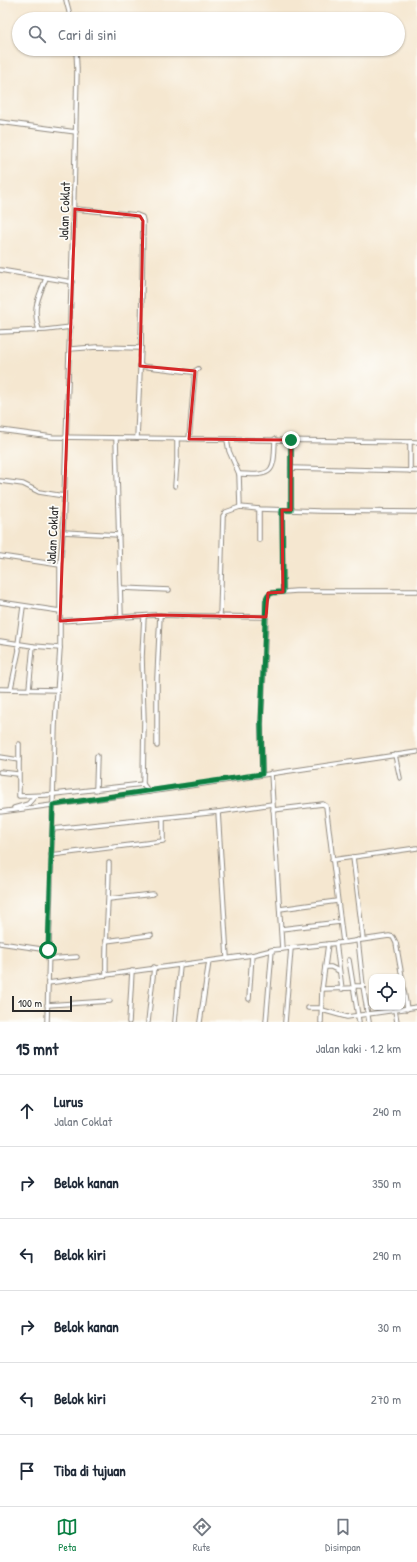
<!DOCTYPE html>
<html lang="id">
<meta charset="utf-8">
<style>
:root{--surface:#fff;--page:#f6f6f7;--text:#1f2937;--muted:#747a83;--line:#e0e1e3;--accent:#0b8043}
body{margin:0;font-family:"Patrick Hand",sans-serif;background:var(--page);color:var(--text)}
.controls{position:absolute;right:12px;bottom:12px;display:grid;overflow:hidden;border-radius:8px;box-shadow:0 1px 3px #0004}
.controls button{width:36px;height:36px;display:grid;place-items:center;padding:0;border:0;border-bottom:1px solid var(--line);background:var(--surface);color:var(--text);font:20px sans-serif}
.scale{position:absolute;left:12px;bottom:10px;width:60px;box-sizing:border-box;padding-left:4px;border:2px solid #2b2b2b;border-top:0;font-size:11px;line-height:14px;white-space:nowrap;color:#2b2b2b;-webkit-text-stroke:3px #fdfcf7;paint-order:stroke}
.stop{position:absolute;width:12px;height:12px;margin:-9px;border:3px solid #0b8043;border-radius:50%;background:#fff}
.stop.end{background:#0b8043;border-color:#fff;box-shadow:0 1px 4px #0008}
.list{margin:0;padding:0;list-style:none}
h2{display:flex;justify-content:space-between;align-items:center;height:52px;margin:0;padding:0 16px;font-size:17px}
h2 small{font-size:13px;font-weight:400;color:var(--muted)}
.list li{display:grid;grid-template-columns:26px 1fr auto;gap:12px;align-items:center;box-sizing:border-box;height:72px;padding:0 16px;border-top:1px solid var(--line)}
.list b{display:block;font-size:15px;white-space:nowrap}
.list p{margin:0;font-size:13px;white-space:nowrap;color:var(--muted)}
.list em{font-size:13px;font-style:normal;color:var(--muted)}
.icon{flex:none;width:22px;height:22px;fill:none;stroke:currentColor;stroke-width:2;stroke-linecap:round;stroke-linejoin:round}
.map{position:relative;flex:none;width:417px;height:1022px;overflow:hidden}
.search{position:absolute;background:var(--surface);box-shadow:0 1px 3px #0004;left:12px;right:12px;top:12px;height:44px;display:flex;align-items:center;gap:10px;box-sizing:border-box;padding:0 14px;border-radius:22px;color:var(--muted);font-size:15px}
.sheet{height:484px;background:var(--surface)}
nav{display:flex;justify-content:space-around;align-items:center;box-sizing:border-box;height:56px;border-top:1px solid var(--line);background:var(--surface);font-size:11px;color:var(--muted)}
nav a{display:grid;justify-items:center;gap:2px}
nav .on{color:var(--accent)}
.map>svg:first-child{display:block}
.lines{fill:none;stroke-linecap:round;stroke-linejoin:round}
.street-casing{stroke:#90897e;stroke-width:5.5}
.street{stroke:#fff;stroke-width:3.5}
.route{stroke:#0b8043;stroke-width:5}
.marked{fill:none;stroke:#d62828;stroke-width:3;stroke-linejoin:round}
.labels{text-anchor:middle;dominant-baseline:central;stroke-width:3.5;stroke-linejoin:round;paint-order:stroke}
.street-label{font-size:13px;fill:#2b2b2b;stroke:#fdfcf7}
</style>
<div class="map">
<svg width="417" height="1022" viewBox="0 0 417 1022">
<rect width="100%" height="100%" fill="#fdfcf7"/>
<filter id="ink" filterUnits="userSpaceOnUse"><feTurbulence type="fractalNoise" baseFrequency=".025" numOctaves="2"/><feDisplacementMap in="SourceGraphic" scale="8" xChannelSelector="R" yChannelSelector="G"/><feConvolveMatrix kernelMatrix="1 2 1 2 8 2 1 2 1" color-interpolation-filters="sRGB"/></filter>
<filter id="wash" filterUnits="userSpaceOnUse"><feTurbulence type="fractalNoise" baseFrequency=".012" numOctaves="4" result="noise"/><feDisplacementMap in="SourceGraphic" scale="16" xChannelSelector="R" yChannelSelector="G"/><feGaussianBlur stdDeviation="0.9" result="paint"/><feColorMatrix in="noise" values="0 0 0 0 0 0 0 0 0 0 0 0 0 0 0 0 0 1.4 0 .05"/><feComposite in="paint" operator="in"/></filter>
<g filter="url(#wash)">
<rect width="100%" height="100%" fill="#f5e7d0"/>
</g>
<g filter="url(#ink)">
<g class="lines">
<defs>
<g id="street">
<polyline points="66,0 71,19"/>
<polyline points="0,122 76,132"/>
<polyline points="75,209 137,215 142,217 143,221 141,348"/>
<polyline points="0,270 72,282"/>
<path d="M 39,330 C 32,306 38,300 46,278"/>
<polyline points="0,332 46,330 71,327"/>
<polyline points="70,349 97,347 141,348 137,438"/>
<polyline points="140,366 192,372 195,371 198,369"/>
<polyline points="0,430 52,437 417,442"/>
<polyline points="116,438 121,617"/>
<polyline points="189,439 195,371"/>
<polyline points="227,440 229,451 239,474 240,507"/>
<polyline points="291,468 417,471"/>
<polyline points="410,471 410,442"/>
<path d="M 239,474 C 274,476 274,473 275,439"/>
<polyline points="0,481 23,484 39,492 64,496"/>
<polyline points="175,486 177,461 177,439"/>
<polyline points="282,510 283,592"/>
<polyline points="291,510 291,440"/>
<polyline points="63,532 119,535"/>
<polyline points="259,540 259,509"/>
<polyline points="0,556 60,565"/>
<polyline points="121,588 169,590"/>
<polyline points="0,602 60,611"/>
<polyline points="220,617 223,516 226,512 240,507 259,509 319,511 417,512"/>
<path d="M 60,621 L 155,615 L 266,617 C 266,608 264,598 271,593 L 296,591 L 417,591"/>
<polyline points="0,641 33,646 60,648"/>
<polyline points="11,688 19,650 18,644 23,607"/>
<polyline points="0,689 58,690"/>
<polyline points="29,689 33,646"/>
<polyline points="19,744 19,796 46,795 143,784 149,792"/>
<polyline points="157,746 157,678 160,615"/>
<polyline points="395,755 400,778"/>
<polyline points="0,757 19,760"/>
<polyline points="0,772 18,774"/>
<polyline points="271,773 282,949"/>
<polyline points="262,774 261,724 266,617"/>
<polyline points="143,784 144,721 142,657 144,616"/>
<polyline points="96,790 97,756"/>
<polyline points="14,808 28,804 35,796"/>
<polyline points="273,810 323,804 326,806 343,942"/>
<polyline points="0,812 149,792 417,752"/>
<polyline points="218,812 227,958"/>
<polyline points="53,829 218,812 272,804"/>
<polyline points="51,855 163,841 163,818"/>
<polyline points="353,857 363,939"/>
<polyline points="332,860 417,848"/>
<polyline points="109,899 153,894"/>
<polyline points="280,909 337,901"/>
<polyline points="281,929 340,922"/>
<polyline points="358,940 363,986"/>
<polyline points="106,941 151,935"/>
<polyline points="0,943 48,950"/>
<polyline points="336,943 342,989"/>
<polyline points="48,959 77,957"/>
<polyline points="349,960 359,1022"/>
<polyline points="325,967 331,967 339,971"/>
<path d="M 106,975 C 105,938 109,900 109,863"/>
<polyline points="402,979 407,1009"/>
<polyline points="48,983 252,955 272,950 348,942 389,936 393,937 396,943 402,977"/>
<polyline points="354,986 363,986 369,1022"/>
<polyline points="322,989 354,988"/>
<polyline points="249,999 252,955"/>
<polyline points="47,1005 110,1001"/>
<polyline points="308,1008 322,1008"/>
<polyline points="322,1010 347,1017 417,1007"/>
<polyline points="395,1010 397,1022"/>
<path d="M 47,1022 L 55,726 L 60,648 L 60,565 L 63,532 C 68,377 74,223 77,69 L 76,49"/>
<polyline points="129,1022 132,971"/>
<polyline points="148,1022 154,967"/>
<polyline points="175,1022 180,965"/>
<polyline points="200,1022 209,961"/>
<polyline points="266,1022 272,950"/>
<polyline points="285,1022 291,948"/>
<polyline points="321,1022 322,989 328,944"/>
</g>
</defs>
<!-- street casing -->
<use href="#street" class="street-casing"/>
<!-- street -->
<use href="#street" class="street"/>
</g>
</g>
<g class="lines" filter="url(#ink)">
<!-- route -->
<path class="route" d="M 48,950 L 53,805 L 262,774 L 261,724 L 266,600 C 269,591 275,593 283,592 L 282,510 L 291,510 L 291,440"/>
</g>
<!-- marked area -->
<path class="marked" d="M 75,209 L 140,216 L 143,221 L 140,366 L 195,371 L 189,439 L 291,440 L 291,510 L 282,510 L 283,592 L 268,593 L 266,617 L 155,615 L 60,621 Z"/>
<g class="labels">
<!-- street labels -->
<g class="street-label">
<text transform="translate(64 211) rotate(-88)">Jalan Coklat</text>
<text transform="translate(52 535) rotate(-87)">Jalan Coklat</text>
</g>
</g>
</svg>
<div class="controls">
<button><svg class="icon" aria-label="locate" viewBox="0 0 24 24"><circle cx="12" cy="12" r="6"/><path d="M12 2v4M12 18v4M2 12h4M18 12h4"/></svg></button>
</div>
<div class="scale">100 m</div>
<div class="stop" style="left:48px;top:950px"></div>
<div class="stop end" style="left:291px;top:440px"></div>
<div class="search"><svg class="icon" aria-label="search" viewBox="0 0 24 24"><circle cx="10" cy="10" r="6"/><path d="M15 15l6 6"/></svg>Cari di sini</div>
</div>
<section class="sheet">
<h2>15 mnt<small>Jalan kaki · 1.2 km</small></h2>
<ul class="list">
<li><svg class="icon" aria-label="ahead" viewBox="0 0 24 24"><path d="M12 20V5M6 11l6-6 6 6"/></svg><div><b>Lurus</b><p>Jalan Coklat</p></div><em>240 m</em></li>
<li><svg class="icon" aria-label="right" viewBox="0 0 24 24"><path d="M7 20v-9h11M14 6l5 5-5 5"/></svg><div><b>Belok kanan</b></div><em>350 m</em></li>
<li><svg class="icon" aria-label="left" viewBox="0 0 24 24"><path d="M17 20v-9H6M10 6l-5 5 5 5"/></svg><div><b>Belok kiri</b></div><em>290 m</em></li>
<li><svg class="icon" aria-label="right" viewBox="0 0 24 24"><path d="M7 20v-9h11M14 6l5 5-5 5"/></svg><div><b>Belok kanan</b></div><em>30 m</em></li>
<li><svg class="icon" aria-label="left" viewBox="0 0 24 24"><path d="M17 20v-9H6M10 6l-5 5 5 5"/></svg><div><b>Belok kiri</b></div><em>270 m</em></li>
<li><svg class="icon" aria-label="arrive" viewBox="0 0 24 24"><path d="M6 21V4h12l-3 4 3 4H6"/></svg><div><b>Tiba di tujuan</b></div></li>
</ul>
</section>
<nav>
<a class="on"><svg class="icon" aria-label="map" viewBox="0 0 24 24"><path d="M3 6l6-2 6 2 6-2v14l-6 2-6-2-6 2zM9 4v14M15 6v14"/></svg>Peta</a>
<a><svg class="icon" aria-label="directions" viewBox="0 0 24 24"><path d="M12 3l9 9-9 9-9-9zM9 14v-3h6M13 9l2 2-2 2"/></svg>Rute</a>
<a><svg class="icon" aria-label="saved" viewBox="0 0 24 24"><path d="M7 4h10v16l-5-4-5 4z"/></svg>Disimpan</a>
</nav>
